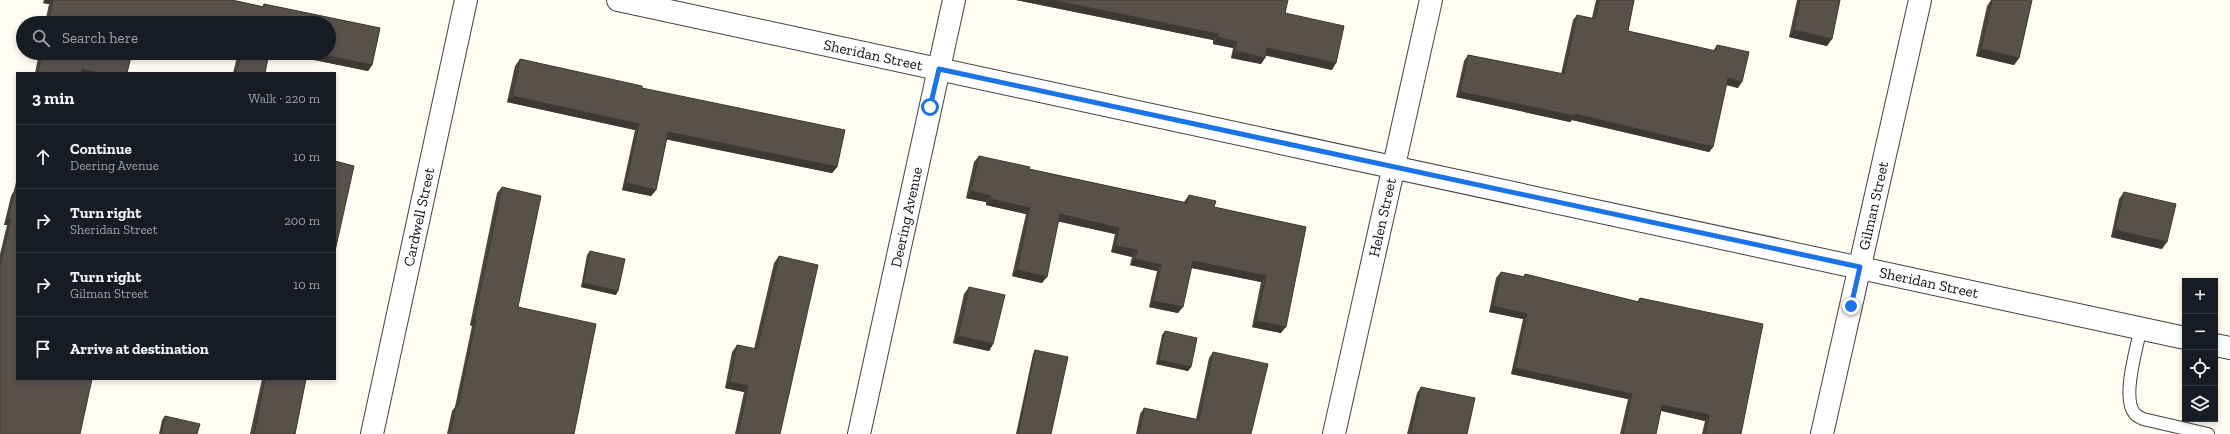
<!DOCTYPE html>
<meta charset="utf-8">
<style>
:root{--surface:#171b24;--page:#242831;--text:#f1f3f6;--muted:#9ea1a6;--line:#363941}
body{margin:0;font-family:"Zilla Slab",serif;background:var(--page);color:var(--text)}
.controls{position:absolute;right:12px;bottom:12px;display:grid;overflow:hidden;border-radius:0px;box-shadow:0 2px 6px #0003}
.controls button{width:36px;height:36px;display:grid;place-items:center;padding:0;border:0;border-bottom:1px solid var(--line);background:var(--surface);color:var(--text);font:20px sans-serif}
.stop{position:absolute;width:12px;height:12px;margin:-9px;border:3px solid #1a73e8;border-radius:50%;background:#fff}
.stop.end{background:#1a73e8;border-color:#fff;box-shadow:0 1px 4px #0008}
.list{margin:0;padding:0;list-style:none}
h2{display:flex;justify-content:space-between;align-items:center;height:52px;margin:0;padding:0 16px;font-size:17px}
h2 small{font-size:13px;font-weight:400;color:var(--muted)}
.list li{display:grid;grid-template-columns:26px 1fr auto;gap:12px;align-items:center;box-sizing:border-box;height:64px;padding:0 16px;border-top:1px solid var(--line)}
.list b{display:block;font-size:15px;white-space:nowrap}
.list p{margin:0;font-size:13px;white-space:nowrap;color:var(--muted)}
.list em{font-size:13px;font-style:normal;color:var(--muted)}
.icon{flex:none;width:22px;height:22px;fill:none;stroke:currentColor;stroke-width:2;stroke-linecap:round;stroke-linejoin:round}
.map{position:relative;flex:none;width:2230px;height:434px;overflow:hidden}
.search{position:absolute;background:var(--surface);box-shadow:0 2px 6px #0003;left:16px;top:16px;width:320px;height:44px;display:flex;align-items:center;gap:10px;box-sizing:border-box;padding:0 14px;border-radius:22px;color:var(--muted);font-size:15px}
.panel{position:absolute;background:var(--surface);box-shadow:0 2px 6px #0003;left:16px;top:72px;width:320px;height:308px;border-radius:0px}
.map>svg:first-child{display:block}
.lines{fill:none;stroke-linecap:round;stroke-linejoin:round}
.service-casing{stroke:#424242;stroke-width:14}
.minor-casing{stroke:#424242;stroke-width:24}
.service{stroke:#fff;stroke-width:12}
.minor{stroke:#fff;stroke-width:22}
.wall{fill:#4c4540}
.shaded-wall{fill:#3e3834}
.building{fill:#58504b;stroke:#3e3834}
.route{stroke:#1a73e8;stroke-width:5}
.labels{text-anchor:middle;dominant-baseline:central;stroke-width:4;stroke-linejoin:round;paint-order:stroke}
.street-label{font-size:15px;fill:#0f0f0f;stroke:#fff}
</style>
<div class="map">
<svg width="2230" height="434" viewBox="0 0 2230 434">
<rect width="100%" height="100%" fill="#fffcf1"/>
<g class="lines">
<defs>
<path id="service" d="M 2141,327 C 2137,347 2121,399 2135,414 C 2137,416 2141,418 2143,419 L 2208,434"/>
<g id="minor">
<path id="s1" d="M 618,0 L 2185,338"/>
<polyline points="2215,345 2230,348"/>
<path id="s2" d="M 372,434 L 466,0"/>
<path id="s3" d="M 859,434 L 954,0"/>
<path id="s4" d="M 1334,434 L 1431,0"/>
<path id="s5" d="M 1822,434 L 1920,0"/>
</g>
</defs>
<!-- service casing -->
<use href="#service" class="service-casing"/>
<!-- minor casing -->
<use href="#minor" class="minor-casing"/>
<!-- service -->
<use href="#service" class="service"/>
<!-- minor -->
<use href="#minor" class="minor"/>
</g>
<!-- wall -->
<g class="wall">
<polygon points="44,0 232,0 262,7 264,4 380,28 372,65 368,71 280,53 329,53 329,23 45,23 49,4 43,3"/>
<polygon points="1016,0 1288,0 1285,13 1332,70 1266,55 1261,64 1231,58 1233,48 1213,44 1213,40"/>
<polygon points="1596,0 1634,0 1628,31 1713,51 1717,45 1738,88 1726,85 1713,147 1709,152 1572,120 1570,122 1456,97 1464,61 1468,55 1561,74 1573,20 1577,15 1592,18"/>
<polygon points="1797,0 1840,0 1827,46 1789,37"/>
<polygon points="1991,0 2032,0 2019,58 2014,65 1976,56 1987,6"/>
<polygon points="39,53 132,53 127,73 35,73"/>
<polygon points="238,53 269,53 265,73 233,73"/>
<polygon points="520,59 642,88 837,167 832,173 667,139 656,190 651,196 622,190 635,130 507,102 515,66"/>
<polygon points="979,156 1029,169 1184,202 1189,195 1214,207 1306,227 1281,333 1252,327 1261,282 1191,268 1178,313 1149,307 1157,271 1130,265 1132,257 1111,252 1115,234 1058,221 1042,283 1012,276 1026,214 986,205 986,202 966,198 974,162"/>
<polygon points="17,177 17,379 0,434 0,254 7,225 4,225 11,196 14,191"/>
<polygon points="502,187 518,307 574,434 447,434 452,411 455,407 472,326 470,325 497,193"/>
<polygon points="2124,192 2162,249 2111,237 2119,199"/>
<polygon points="590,251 616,295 581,287 587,255"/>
<polygon points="779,256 780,434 735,434 744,392 725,388 732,352 737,345 754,349 774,263"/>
<polygon points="1501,272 1523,277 1525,274 1637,302 1640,298 1741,434 1702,434 1705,421 1661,411 1656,434 1620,434 1628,399 1511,374 1523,319 1489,312 1496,278"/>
<polygon points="969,287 993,344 989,351 953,343 964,294"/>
<polygon points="1165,331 1191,367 1188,371 1156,364 1162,335"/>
<polygon points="1035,350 1051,434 1016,434 1033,354"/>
<polygon points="1213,352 1251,434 1136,434 1140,414 1144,408 1196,419 1209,358"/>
<polygon points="262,379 306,379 295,434 250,434"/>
<polygon points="1421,387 1467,434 1407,434 1417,393"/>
<polygon points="165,416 197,434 159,434 162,420"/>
</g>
<!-- shaded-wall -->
<g class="shaded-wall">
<polygon points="45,0 52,0 49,4 43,3"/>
<polygon points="1016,0 1051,0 1218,34 1213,40"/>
<polygon points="139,17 167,23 135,23"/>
<polygon points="1794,30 1832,39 1827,46 1789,37"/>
<polygon points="1217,37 1237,42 1233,48 1213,44"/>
<polygon points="1267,48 1336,63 1332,70 1263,55"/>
<polygon points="1981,49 2019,58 2014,65 1976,56"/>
<polygon points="1235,51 1265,58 1261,64 1231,58"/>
<polygon points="280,53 314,53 372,65 368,71"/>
<polygon points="82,69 98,73 79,73"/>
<polygon points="1728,78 1742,82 1738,88 1724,84"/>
<polygon points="1460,92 1575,114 1713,147 1709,152 1572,120 1570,122 1456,97"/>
<polygon points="512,96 639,124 635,130 507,102"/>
<polygon points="668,132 837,167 832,173 664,139"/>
<polygon points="626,183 656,190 651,196 622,190"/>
<polygon points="971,191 991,196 986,202 966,198"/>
<polygon points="990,199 1030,208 1026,214 986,205"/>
<polygon points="1060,214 1119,228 1115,234 1056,221"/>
<polygon points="8,219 11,219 7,225 4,225"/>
<polygon points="2115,230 2167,242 2162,249 2111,237"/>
<polygon points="1115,246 1137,250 1132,257 1111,252"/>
<polygon points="1135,259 1161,265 1157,271 1130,265"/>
<polygon points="1193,261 1266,276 1261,282 1188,267"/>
<polygon points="1017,270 1047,277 1042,283 1012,276"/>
<polygon points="583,283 618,291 616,295 581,287"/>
<polygon points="1153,301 1183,307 1178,313 1149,307"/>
<polygon points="1493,306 1527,314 1523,319 1489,312"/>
<polygon points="474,320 476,320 472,326 470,325"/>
<polygon points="1256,321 1286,327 1281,333 1252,327"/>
<polygon points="958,336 993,344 989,351 953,343"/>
<polygon points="1159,360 1191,367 1188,371 1156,364"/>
<polygon points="1515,368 1632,394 1628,399 1511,374"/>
<polygon points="730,382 748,386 744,392 725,388"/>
<polygon points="1662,405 1709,415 1705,421 1658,410"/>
</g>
<!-- building -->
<g class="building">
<polygon points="53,0 232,0 264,7 264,4 380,28 372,65 314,53 329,53 329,23 167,23 139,17 138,23 48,23"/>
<polygon points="1051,0 1288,0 1285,13 1344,26 1336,63 1267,48 1265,58 1235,51 1237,42 1217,37 1218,34"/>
<polygon points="1599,0 1634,0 1628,31 1716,51 1717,45 1749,52 1742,82 1728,78 1713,147 1575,114 1575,116 1460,92 1468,55 1564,74 1577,15 1595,19"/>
<polygon points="1800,0 1840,0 1832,39 1794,30"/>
<polygon points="1992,0 2032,0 2019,58 1981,49"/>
<polygon points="42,53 132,53 127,73 98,73 82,69 81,73 38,73"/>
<polygon points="241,53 269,53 265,73 236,73"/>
<polygon points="520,59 642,86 642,88 845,130 837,167 668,132 656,190 626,183 639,124 512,96"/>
<polygon points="979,156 1030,167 1029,169 1187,203 1189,195 1216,201 1214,207 1306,227 1286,327 1256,321 1266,276 1193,261 1183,307 1153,301 1161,265 1135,259 1137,250 1115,246 1119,228 1060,214 1047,277 1017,270 1030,208 990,199 991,196 971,191"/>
<polygon points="335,161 354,166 335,251"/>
<polygon points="502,187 541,196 518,307 596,324 574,434 450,434 456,405 458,406 476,320 474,320"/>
<polygon points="15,189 17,189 17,379 92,379 80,434 0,434 0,266 11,219 8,219"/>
<polygon points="2124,192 2176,204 2167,242 2115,230"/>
<polygon points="590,251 625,259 618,291 583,283"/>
<polygon points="779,256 818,265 780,434 738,434 748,386 730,382 737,345 757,349"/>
<polygon points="1501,272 1525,277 1525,274 1639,302 1640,298 1763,324 1741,434 1705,434 1709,415 1662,405 1656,434 1623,434 1632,394 1515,368 1527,314 1493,306"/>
<polygon points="969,287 1005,295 993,344 958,336"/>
<polygon points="1165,331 1197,338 1191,367 1159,360"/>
<polygon points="1035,350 1068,357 1051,434 1018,434"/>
<polygon points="1213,352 1268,364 1251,434 1139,434 1144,408 1199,420"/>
<polygon points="265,379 306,379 295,434 254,434"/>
<polygon points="1421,387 1475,398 1467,434 1410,434"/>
<polygon points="165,416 200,424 197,434 161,434"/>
</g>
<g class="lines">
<!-- route -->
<polyline class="route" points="930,107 939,69 1860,267 1851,306"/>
</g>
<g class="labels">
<!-- street labels -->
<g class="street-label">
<text stroke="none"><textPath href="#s1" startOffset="261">Sheridan Street</textPath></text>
<text stroke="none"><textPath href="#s5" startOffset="234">Gilman Street</textPath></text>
<text stroke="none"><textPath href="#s2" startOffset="222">Cardwell Street</textPath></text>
<text stroke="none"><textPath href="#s3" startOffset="222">Deering Avenue</textPath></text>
<text stroke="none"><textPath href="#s4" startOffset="222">Helen Street</textPath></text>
<text stroke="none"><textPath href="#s1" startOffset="1341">Sheridan Street</textPath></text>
</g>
</g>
</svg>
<div class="controls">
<button>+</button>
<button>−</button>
<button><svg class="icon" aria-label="locate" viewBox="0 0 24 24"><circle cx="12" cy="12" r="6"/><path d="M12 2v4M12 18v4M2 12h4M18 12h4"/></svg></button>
<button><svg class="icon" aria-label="layers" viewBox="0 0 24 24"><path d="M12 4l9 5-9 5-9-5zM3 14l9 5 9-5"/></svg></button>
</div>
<div class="stop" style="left:930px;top:107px"></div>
<div class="stop end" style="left:1851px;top:306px"></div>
<div class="search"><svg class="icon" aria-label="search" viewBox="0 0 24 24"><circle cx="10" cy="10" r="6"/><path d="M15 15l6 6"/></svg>Search here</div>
<section class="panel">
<h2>3 min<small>Walk · 220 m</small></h2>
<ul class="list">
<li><svg class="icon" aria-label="ahead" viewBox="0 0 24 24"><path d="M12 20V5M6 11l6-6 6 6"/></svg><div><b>Continue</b><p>Deering Avenue</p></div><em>10 m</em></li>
<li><svg class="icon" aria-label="right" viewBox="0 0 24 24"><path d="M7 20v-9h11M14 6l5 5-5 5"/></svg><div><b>Turn right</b><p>Sheridan Street</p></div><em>200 m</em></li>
<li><svg class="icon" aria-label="right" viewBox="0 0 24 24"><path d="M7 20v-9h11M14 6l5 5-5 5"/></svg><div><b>Turn right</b><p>Gilman Street</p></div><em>10 m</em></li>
<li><svg class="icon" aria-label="arrive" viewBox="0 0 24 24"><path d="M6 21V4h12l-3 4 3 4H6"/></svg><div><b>Arrive at destination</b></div></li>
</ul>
</section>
</div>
